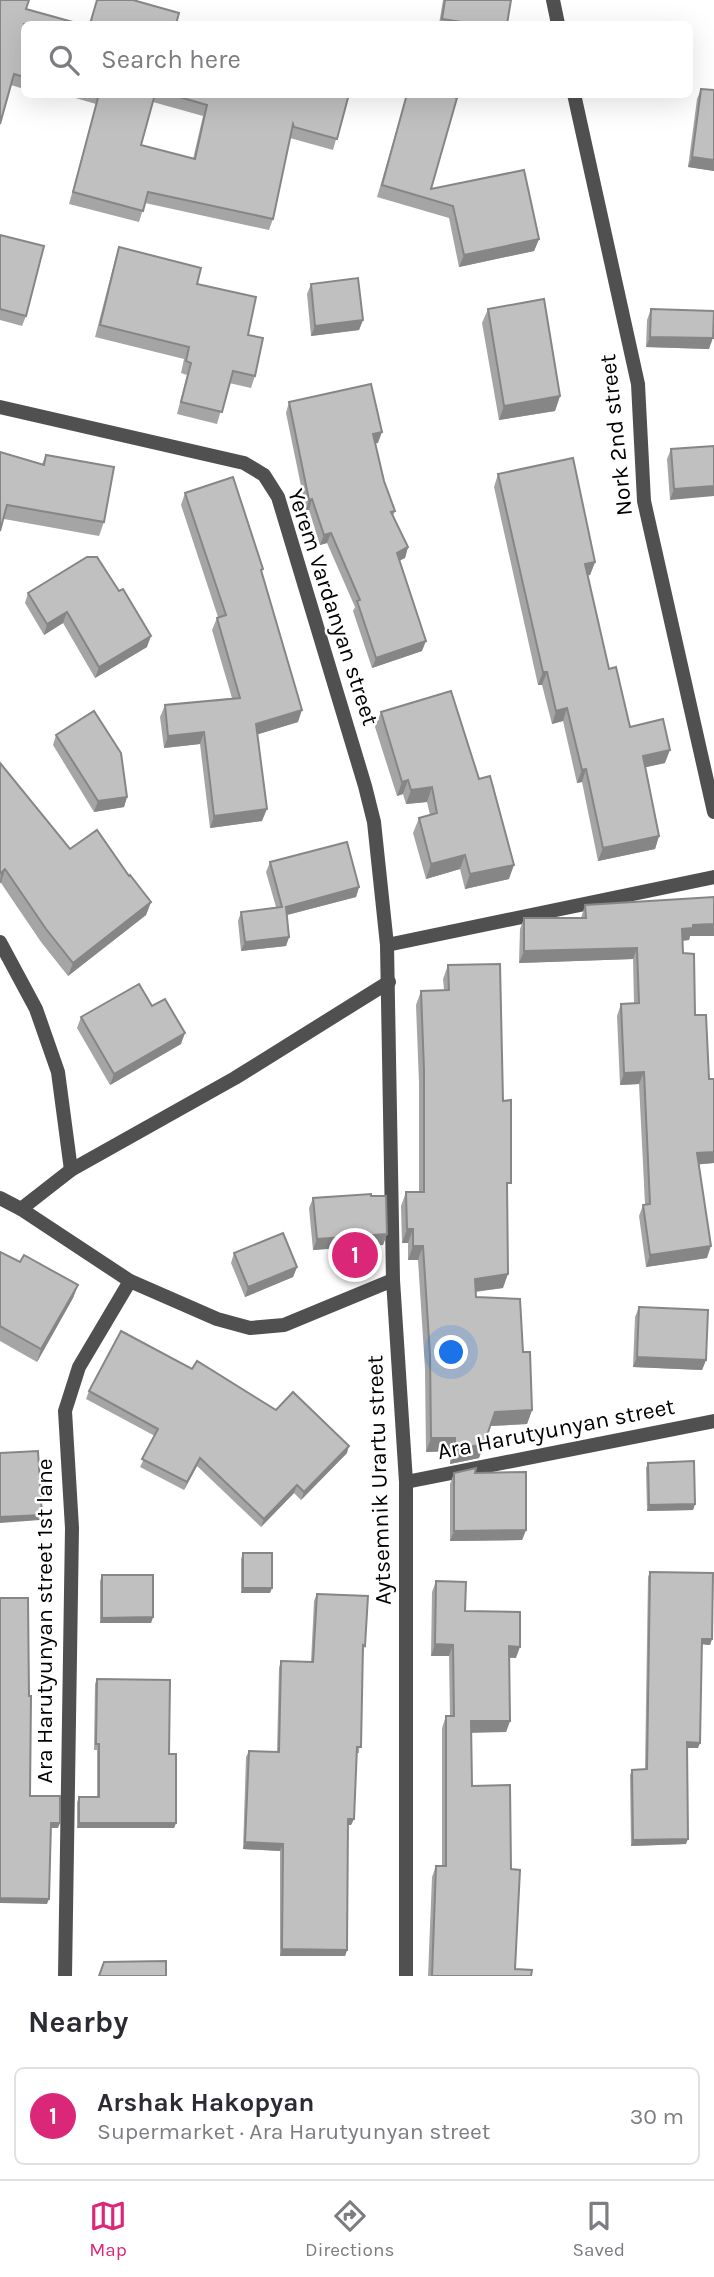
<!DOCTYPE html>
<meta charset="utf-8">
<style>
:root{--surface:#fff;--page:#f2f2f3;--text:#2b2b33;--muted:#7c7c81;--line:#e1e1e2;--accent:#db2777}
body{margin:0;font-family:Karla,sans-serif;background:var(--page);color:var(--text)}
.you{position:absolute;left:452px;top:1353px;width:24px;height:24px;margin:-18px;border:5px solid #fff;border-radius:50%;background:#1a73e8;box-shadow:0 0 0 10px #1a73e833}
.badge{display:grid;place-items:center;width:46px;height:46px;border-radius:50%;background:var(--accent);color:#fff;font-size:23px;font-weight:700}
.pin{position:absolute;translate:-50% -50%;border:4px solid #fff;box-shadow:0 2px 7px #0006}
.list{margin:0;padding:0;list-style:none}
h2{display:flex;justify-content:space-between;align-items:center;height:91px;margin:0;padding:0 28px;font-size:30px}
h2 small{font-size:23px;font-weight:400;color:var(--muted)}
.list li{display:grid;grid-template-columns:46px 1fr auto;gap:21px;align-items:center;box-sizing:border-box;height:98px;margin:0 14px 14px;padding:0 14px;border:2px solid var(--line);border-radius:10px}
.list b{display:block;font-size:26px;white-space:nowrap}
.list p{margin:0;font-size:23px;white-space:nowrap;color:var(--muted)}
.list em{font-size:23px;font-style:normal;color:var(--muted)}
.icon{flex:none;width:38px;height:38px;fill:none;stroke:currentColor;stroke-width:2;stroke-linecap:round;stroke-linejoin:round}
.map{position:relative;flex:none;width:714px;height:1976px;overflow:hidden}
.search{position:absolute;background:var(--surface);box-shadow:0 7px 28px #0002;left:21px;right:21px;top:21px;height:77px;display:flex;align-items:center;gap:18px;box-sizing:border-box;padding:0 24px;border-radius:10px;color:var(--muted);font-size:26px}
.sheet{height:203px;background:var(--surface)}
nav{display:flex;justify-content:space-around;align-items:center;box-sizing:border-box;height:98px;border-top:2px solid var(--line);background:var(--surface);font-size:19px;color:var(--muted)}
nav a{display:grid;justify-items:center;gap:4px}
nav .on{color:var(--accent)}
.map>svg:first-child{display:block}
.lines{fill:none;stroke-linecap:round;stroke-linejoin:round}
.minor{stroke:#505050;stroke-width:14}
.wall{fill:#a5a5a5;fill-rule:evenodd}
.shaded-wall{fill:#868686}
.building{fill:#c0c0c0;stroke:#868686;stroke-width:2}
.labels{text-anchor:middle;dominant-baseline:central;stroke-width:5;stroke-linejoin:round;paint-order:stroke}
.street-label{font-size:23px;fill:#000;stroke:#fff}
</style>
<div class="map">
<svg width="714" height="1976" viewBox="0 0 714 1976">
<rect width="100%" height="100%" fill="#fff"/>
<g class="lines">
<!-- minor -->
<g class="minor">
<polyline points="553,0 558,24"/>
<polyline points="574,94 638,384 644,501 714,812"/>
<polyline points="0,407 244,463 264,475 278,497 365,786 374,822 387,945 393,1280 406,1482 406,1976"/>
<polyline points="0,942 36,1009 58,1072 71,1170"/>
<polyline points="387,945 714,877"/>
<polyline points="0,1198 21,1209 130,1281 217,1319 250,1328 284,1325 393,1280"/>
<polyline points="21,1209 71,1170 235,1078 389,982"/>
<polyline points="406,1482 714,1421"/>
<polyline points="65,1976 72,1528 65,1411 79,1367 130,1281"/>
</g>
</g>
<!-- wall -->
<g class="wall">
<polygon points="443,0 511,0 507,24 439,24"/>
<polygon points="24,24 24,89 11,85"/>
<polygon points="701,89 714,90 714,171 688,167 697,99"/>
<path d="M 62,94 L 349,94 L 333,150 L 290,138 L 273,219 L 269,230 L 145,203 L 139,222 L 69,204 L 96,104 ZM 153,102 L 203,116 L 193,159 L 141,145 Z"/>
<polygon points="407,94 444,94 431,189 539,239 534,251 459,267 449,218 377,197"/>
<polygon points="0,235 26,316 22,326 0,320"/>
<polygon points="119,247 197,284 248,335 255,376 251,388 229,383 217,424 177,414 187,375 181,373 184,359 95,337 115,260"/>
<polygon points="311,284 363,320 359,330 311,336 307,294"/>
<polygon points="488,309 560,396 555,411 499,420 482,323"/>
<polygon points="651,309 709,349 646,347 647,320"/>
<polygon points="289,402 378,443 375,443 384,481 395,511 393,516 408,547 405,558 399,560 422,651 372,668 353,611 355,607 327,543 320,545 309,510 306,510 286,413"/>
<polygon points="714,446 670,500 667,459 671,449"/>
<polygon points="0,452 42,464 46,455 104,522 99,536 4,519"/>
<polygon points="498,474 595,562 590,575 587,575 609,669 630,727 665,763 645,767 659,836 655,849 598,861 582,782 577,783 563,721 552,724 542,685 538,685 494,487"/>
<polygon points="185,493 262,572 298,722 258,734 262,821 210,828 200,744 164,748 160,717 165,705 232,698 212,630 217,618 218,617 181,505"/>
<polygon points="28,593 147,647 95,678 63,623 44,635 25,603"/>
<polygon points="381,712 509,879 465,889 460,869 426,879 413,833 419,818 430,815 427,802 406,804 403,794 397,796 375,727"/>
<polygon points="56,735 127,797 124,807 94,812 53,745"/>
<polygon points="0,763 70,849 129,876 151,902 146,915 68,976 41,942 1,883 0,883"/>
<polygon points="270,862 359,887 356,897 287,915 289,937 286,946 241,951 238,921 241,912 276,907 266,872"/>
<polygon points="585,905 690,936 689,940 682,941 683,953 709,1079 714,1163 699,1164 707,1258 646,1267 639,1216 643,1205 645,1204 639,1084 620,1085 617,1016 621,1004 634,1003 633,959 519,963 520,929 524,918 581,918"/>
<polygon points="448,965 503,1101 507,1193 503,1288 476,1292 476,1297 523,1352 532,1410 527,1424 490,1426 479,1458 450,1464 450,1451 426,1452 425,1369 418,1260 408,1260 408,1243 402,1243 401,1206 406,1192 419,1192 419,1083 416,1005 421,991 444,990 443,979"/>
<polygon points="152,1006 181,1044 110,1085 77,1028 81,1017"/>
<polygon points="371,1196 387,1234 383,1245 313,1250 309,1208 313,1198"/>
<polygon points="0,1252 20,1262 78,1285 73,1298 37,1362 0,1341"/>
<polygon points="234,1253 297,1267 293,1277 245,1297 231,1263"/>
<polygon points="639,1307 706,1360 702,1370 633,1367 635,1317"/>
<polygon points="89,1391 347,1453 301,1500 294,1493 261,1527 197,1466 184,1490 140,1467 155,1436 86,1399"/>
<polygon points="648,1463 695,1504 693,1510 647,1511 646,1468"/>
<polygon points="454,1473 475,1473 526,1530 522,1540 450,1541 450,1484"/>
<polygon points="243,1553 270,1593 241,1593 241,1559"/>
<polygon points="650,1572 712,1639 710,1645 701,1644 698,1748 687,1748 686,1844 631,1846 630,1775 632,1770 645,1769 648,1577"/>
<polygon points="102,1575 153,1617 151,1623 100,1623 100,1581"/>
<polygon points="436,1581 465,1611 516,1658 509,1658 510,1721 506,1732 471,1732 472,1786 511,1869 515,1969 531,1976 428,1976 432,1877 436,1866 442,1866 442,1728 446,1716 450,1716 449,1656 431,1656 432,1592"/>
<polygon points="317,1594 365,1646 363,1651 359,1753 357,1753 354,1819 351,1825 348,1825 347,1950 345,1956 280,1956 280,1851 243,1849 246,1757 249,1751 277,1752 279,1668 281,1661 311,1662 314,1601"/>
<polygon points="97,1679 169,1754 176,1823 174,1828 77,1828 77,1802 79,1797 97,1797 97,1750 94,1750 95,1684"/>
</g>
<!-- shaded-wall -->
<g class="shaded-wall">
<polygon points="692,157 714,160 714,171 688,167"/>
<polygon points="539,239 534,251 459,267 464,255"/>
<polygon points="363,320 359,330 311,336 315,326"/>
<polygon points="650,337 713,338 709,349 646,347"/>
<polygon points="560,396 555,411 499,420 504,406"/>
<polygon points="382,432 378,443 369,445 373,434"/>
<polygon points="714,486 714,496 670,500 674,489"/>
<polygon points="312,499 309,510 306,510 309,500"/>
<polygon points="331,533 327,543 320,545 324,535"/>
<polygon points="408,547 405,558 393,564 397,553"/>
<polygon points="595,562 590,575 580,577 585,564"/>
<polygon points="67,612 63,623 44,635 47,624"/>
<polygon points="151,636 147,647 95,678 99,667"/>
<polygon points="426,641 422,651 372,668 376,658"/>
<polygon points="543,672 547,672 542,685 538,685"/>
<polygon points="567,708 563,721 552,724 556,711"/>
<polygon points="302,710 298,722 252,736 256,724"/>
<polygon points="204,732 200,744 164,748 168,736"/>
<polygon points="670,750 665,763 638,769 643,756"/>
<polygon points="586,769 582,782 577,783 582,770"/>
<polygon points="408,780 403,794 397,796 402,782"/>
<polygon points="432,787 427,802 406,804 411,790"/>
<polygon points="127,797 124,807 94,812 98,801"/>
<polygon points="267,809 262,821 210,828 214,816"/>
<polygon points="659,836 655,849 598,861 603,848"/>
<polygon points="465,855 460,869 426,879 431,864"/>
<polygon points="514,865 509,879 465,889 470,874"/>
<polygon points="5,869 1,883 0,883 1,873"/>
<polygon points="359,887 356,897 283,916 286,907"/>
<polygon points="151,902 146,915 68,976 73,963"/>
<polygon points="714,924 714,936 690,936 689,940 678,941 682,929 693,925"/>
<polygon points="289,937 286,946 241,951 245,942"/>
<polygon points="637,948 633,959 519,963 524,951"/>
<polygon points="185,1033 181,1044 110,1085 114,1074"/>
<polygon points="644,1072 639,1084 620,1085 624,1073"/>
<polygon points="714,1152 714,1163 693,1165 697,1153"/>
<polygon points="407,1229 413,1229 408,1243 402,1243"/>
<polygon points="387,1234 383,1245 313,1250 317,1239"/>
<polygon points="413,1246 423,1246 418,1260 408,1260"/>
<polygon points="711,1246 707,1258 646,1267 650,1255"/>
<polygon points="297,1267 293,1277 245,1297 248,1287"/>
<polygon points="508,1274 503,1288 470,1292 475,1279"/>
<polygon points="78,1285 73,1298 37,1362 41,1349"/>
<polygon points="637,1357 706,1360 702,1370 633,1367"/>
<polygon points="532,1410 527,1424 490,1426 495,1412"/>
<polygon points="431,1438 455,1438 450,1451 426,1452"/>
<polygon points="484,1444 479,1458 450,1464 455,1450"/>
<polygon points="349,1446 347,1453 301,1500 304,1492"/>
<polygon points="200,1458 197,1466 184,1490 187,1482"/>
<polygon points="297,1485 294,1493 261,1527 264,1519"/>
<polygon points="695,1504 693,1510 647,1511 649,1505"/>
<polygon points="42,1515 40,1520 0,1523 0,1517"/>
<polygon points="526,1530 522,1540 450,1541 454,1531"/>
<polygon points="243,1588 272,1588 270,1593 241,1593"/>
<polygon points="153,1617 151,1623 100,1623 102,1618"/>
<polygon points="702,1639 712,1639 710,1645 700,1644"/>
<polygon points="435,1644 453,1645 449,1656 431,1656"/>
<polygon points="509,1646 520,1647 516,1658 505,1657"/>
<polygon points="471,1721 510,1721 506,1732 467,1733"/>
<polygon points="687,1742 700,1743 698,1748 685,1748"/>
<polygon points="348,1819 354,1819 351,1825 346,1825"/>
<polygon points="51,1823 60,1823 58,1828 49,1828"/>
<polygon points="79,1823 176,1823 174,1828 77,1828"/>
<polygon points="688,1839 686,1844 631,1846 633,1840"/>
<polygon points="245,1842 283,1844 280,1851 243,1849"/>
<polygon points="0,1898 49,1899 47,1904 0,1903"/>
<polygon points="282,1949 347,1950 345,1956 280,1956"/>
</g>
<!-- building -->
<g class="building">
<polygon points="0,0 29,0 26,9 80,24 24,24 24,77 14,74 0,124"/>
<polygon points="97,0 133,0 179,13 176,24 177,24 90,24"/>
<polygon points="445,0 511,0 507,24 475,24 442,19"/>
<polygon points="701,89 714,90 714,160 692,157"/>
<polygon points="99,94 155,94 141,145 195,159 207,105 169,94 349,94 337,139 294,127 293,124 273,219 148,192 143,211 73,192"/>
<polygon points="407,94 444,94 457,98 431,189 524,170 539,239 464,255 453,206 382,185"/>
<polygon points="0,235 44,246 26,316 0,309"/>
<polygon points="119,247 201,268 197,284 256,297 248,335 263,338 255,376 233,371 222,412 181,402 191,363 186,361 189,347 100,325"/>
<polygon points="358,278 363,320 315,326 311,284"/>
<polygon points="544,299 560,396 504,406 488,309"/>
<polygon points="651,309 714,311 713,338 650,337"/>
<polygon points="371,384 382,432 373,434 384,481 395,511 391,512 408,547 397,553 426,641 376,658 357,601 360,600 331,533 324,535 312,499 309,500 289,402"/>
<polygon points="714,446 714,486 674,489 671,449"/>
<polygon points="0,452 44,465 46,455 114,467 104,522 7,505 0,531"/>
<polygon points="573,458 595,562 585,564 609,669 616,667 630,727 663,719 670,750 643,756 659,836 603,848 586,769 582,770 567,708 556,711 547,672 543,672 498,474"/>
<polygon points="233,477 263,569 261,570 302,710 256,724 267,809 214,816 204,732 168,736 165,705 240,698 217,618 226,615 185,493"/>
<polygon points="87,557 97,557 119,591 123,589 151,636 99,667 67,612 47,624 28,593"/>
<polygon points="451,691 479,779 490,776 514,865 470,874 465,855 431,864 419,818 437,813 432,787 411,790 408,780 402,782 381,712"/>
<polygon points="94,711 121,753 127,797 98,801 56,735"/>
<polygon points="0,763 70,849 97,830 129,876 130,875 151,902 73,963 46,929 5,869 1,873 0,872"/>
<polygon points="347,842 359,887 286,907 289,937 245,942 241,912 282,907 270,862"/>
<polygon points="714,897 714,924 693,925 693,928 682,929 683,953 694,954 695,1015 706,1015 709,1079 714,1079 714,1152 697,1153 711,1246 650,1255 643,1205 650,1204 644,1072 624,1073 621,1004 639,1003 637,948 524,951 524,918 586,918 585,905"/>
<polygon points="500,964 503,1101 511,1100 511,1183 507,1183 508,1274 475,1279 476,1297 520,1299 523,1352 530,1352 532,1410 495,1412 484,1444 455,1450 455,1438 431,1438 430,1355 423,1246 413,1246 413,1229 407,1229 406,1192 424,1192 424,1070 421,991 449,990 448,965"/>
<polygon points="139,984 152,1006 165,999 185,1033 114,1074 81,1017"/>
<polygon points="371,1194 371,1196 386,1196 387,1234 317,1239 313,1198"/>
<polygon points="283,1233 297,1267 248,1287 234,1253"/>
<polygon points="0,1252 20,1262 24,1255 78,1285 41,1349 0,1326"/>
<polygon points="639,1307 708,1310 706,1360 637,1357"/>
<polygon points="121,1331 192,1369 197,1361 276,1410 293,1392 349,1446 304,1492 297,1485 264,1519 200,1458 187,1482 142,1459 158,1429 89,1391"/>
<polygon points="38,1451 42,1515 0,1517 0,1453"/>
<polygon points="694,1461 695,1504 649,1505 648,1463"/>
<polygon points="476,1468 475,1473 526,1472 526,1530 454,1531 454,1473"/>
<rect x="243" y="1553" width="29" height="35"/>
<polygon points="650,1572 713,1573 712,1639 702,1639 700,1743 687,1742 688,1839 633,1840 632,1770 647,1769"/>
<polygon points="102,1575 153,1575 153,1617 102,1618"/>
<polygon points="436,1581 466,1582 465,1611 520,1612 520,1647 509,1646 510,1721 471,1721 472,1786 510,1785 511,1869 520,1870 515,1969 532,1970 531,1976 432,1976 436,1866 446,1866 446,1716 454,1716 453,1645 435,1644"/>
<polygon points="317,1594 368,1596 365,1646 363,1645 361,1747 357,1747 354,1819 348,1819 347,1950 282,1949 283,1844 245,1842 249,1751 279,1752 281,1661 313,1662"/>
<polygon points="0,1598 28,1598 29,1696 31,1696 30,1796 60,1796 60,1823 51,1823 49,1899 0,1898"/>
<polygon points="97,1679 170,1680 169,1754 176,1754 176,1823 79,1823 79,1797 99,1797 99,1744 96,1744"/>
<polygon points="166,1961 166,1976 99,1976 104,1962"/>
</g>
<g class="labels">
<!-- street labels -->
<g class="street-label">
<text transform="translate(616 435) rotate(-96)">Nork 2nd street</text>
<text transform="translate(333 607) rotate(72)">Yerem Vardanyan street</text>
<text transform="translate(556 1429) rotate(-11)">Ara Harutyunyan street</text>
<text transform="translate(379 1480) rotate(-92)">Aytsemnik Urartu street</text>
<text transform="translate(44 1621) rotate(-90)">Ara Harutyunyan street 1st lane</text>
</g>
</g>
</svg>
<div class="you"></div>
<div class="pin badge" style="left:355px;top:1255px">1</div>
<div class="search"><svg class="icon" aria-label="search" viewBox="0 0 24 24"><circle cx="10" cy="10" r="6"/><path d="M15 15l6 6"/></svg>Search here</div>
</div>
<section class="sheet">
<h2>Nearby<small></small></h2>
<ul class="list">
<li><span class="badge">1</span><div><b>Arshak Hakopyan</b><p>Supermarket · Ara Harutyunyan street</p></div><em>30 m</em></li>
</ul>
</section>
<nav>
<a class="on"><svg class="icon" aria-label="map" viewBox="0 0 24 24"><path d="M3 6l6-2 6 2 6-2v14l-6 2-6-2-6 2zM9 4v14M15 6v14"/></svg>Map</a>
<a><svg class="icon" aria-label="directions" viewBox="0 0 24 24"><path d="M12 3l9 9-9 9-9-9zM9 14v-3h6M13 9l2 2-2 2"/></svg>Directions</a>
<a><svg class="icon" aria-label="saved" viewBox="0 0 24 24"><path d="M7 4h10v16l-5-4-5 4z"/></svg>Saved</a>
</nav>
